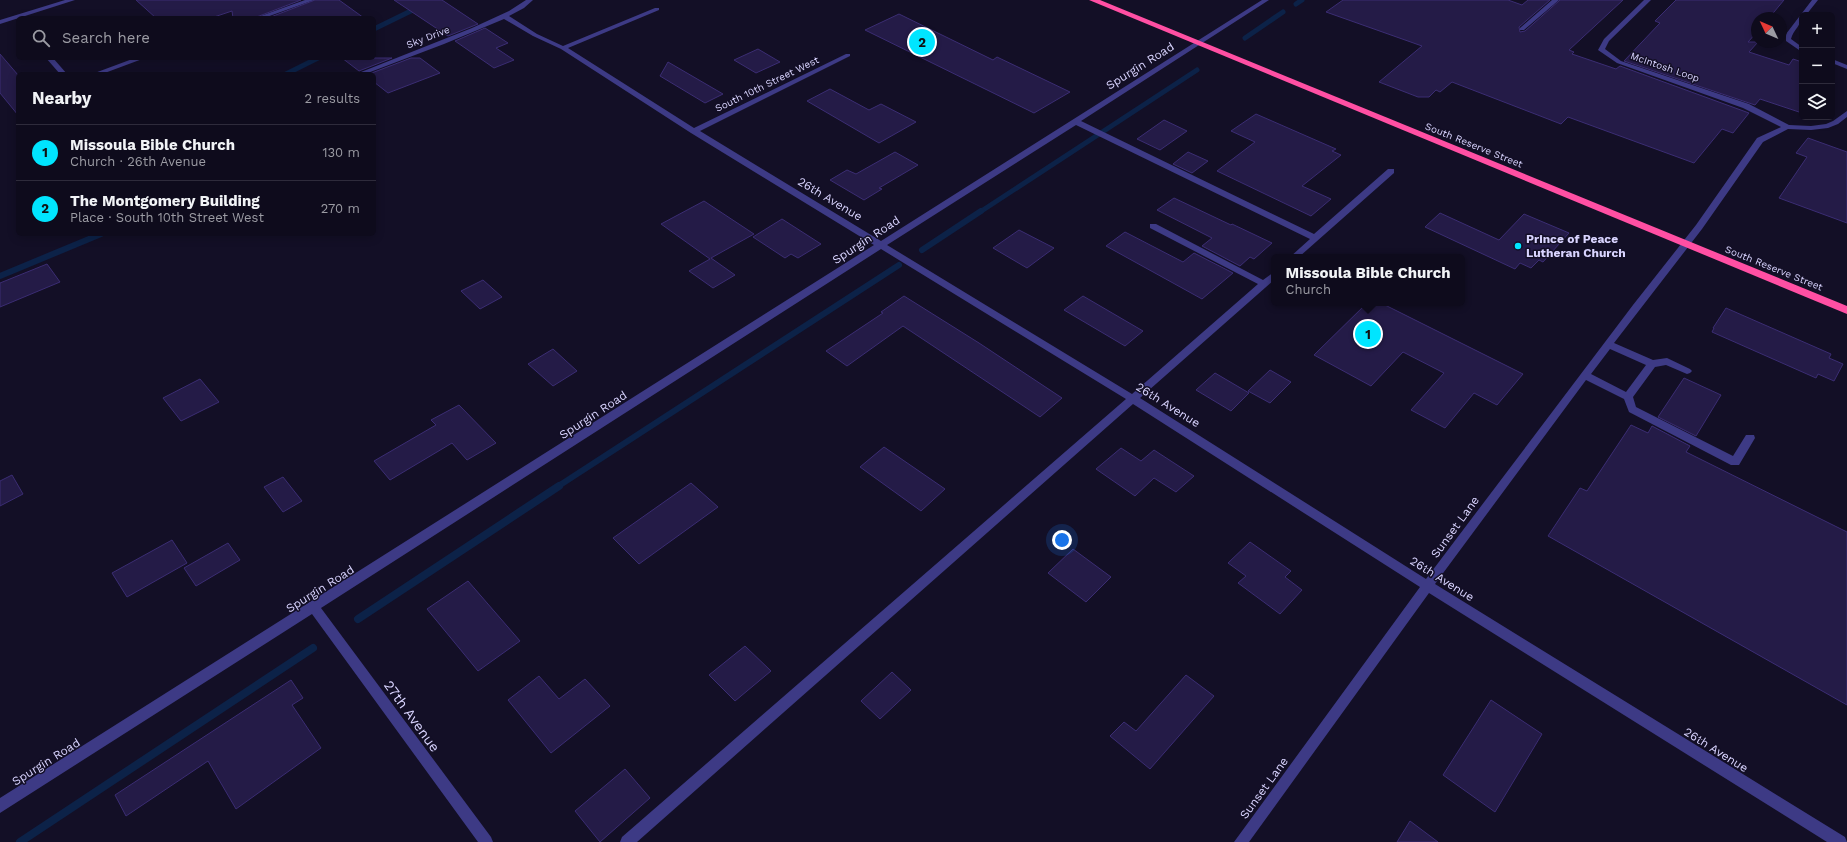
<!DOCTYPE html>
<meta charset="utf-8">
<style>
:root{--surface:#0e0b1c;--page:#1c1929;--text:#f1f3f6;--muted:#9b9ba3;--line:#2e2b3b;--accent:#00e5ff}
body{margin:0;font-family:"Work Sans",sans-serif;background:var(--page);color:var(--text)}
.controls{position:absolute;right:12px;top:12px;display:grid;overflow:hidden;border-radius:6px;box-shadow:0 2px 10px #0003}
.controls button{width:36px;height:36px;display:grid;place-items:center;padding:0;border:0;border-bottom:1px solid var(--line);background:var(--surface);color:var(--text);font:20px sans-serif}
.compass{position:absolute;left:1751px;top:12px;width:36px;height:36px;border-radius:50%;background:var(--surface);box-shadow:0 2px 10px #0003;rotate:314deg}
.you{position:absolute;left:1062px;top:540px;width:14px;height:14px;margin:-10px;border:3px solid #fff;border-radius:50%;background:#1a73e8;box-shadow:0 0 0 6px #1a73e833}
.badge{display:grid;place-items:center;width:26px;height:26px;border-radius:50%;background:var(--accent);color:#111;font-size:13px;font-weight:700}
.pin{position:absolute;translate:-50% -50%;border:2px solid #fff;box-shadow:0 1px 4px #0006}
.popup{position:absolute;left:1271px;top:254px;width:194px;height:52px;box-sizing:border-box;display:grid;place-content:center;border-radius:6px;background:var(--surface);filter:drop-shadow(0 1px 3px #0005);font-size:13px;white-space:nowrap;color:var(--muted)}
.popup b{font-size:15px;color:var(--text)}
.popup::after{content:'';position:absolute;left:50%;top:100%;margin-left:-8px;border:8px solid transparent;border-top-color:var(--surface)}
.list{margin:0;padding:0;list-style:none}
h2{display:flex;justify-content:space-between;align-items:center;height:52px;margin:0;padding:0 16px;font-size:17px}
h2 small{font-size:13px;font-weight:400;color:var(--muted)}
.list li{display:grid;grid-template-columns:26px 1fr auto;gap:12px;align-items:center;box-sizing:border-box;height:56px;padding:0 16px;border-top:1px solid var(--line)}
.list b{display:block;font-size:15px;white-space:nowrap}
.list p{margin:0;font-size:13px;white-space:nowrap;color:var(--muted)}
.list em{font-size:13px;font-style:normal;color:var(--muted)}
.icon{flex:none;width:22px;height:22px;fill:none;stroke:currentColor;stroke-width:2;stroke-linecap:round;stroke-linejoin:round}
.map{position:relative;flex:none;width:1847px;height:842px;overflow:hidden}
.search{position:absolute;background:var(--surface);box-shadow:0 2px 10px #0003;left:16px;top:16px;width:360px;height:44px;display:flex;align-items:center;gap:10px;box-sizing:border-box;padding:0 14px;border-radius:6px;color:var(--muted);font-size:15px}
.panel{position:absolute;background:var(--surface);box-shadow:0 2px 10px #0003;left:16px;top:72px;width:360px;height:164px;border-radius:6px}
.map>svg:first-child{display:block}
.lines{fill:none;stroke-linecap:round;stroke-linejoin:round}
.stream-far2{stroke:#0c2248;stroke-width:5}
.stream-far1{stroke:#0c2248;stroke-width:6}
.stream{stroke:#0c2248;stroke-width:8}
.building{fill:#241b47;stroke:#3b2d73}
.minor{fill:#3d3a85;fill-rule:evenodd}
.highway{fill:#ff4fa3;fill-rule:evenodd}
.poi-dot{fill:#00e5ff;stroke:#130f26;stroke-width:1.5}
.labels{text-anchor:middle;dominant-baseline:central;stroke-width:3;stroke-linejoin:round;paint-order:stroke}
.far-street-label{font-size:10px;fill:#d9d4ff;stroke:#130f26}
.street-label{font-size:12px;fill:#d9d4ff;stroke:#130f26}
.poi-label{font-size:12px;font-weight:bold;fill:#d9d4ff;stroke:#130f26;text-anchor:start}
.near-street-label{font-size:14px;fill:#d9d4ff;stroke:#130f26}
</style>
<div class="map">
<svg width="1847" height="842" viewBox="0 0 1847 842">
<rect width="100%" height="100%" fill="#130f26"/>
<g class="lines">
<!-- stream-far2 -->
<g class="stream-far2">
<polyline points="1296,4 1302,0"/>
<polyline points="374,29 419,7"/>
<polyline points="1245,38 1283,12"/>
<polyline points="286,74 318,58"/>
<polyline points="980,212 1197,70"/>
</g>
<!-- stream-far1 -->
<g class="stream-far1">
<polyline points="922,250 981,211"/>
<polyline points="0,276 101,234"/>
<polyline points="557,487 899,265"/>
</g>
<!-- stream -->
<g class="stream">
<polyline points="358,619 559,486"/>
<polyline points="20,842 313,648"/>
</g>
</g>
<!-- building -->
<g class="building">
<polygon points="136,0 301,0 254,18 233,18 232,11 211,18 156,18"/>
<polygon points="315,0 339,0 364,18 268,18"/>
<polygon points="394,0 442,0 478,24 448,36"/>
<polygon points="1343,0 1508,0 1522,5 1528,0 1550,0 1519,27 1520,32 1525,31 1560,0 1623,0 1569,50 1574,52 1572,54 1616,69 1620,66 1749,113 1733,133 1722,129 1694,163 1568,117 1561,124 1452,82 1440,92 1436,90 1429,97 1418,97 1379,82 1422,46 1326,12"/>
<polygon points="1676,0 1784,0 1769,18 1757,18 1757,32 1748,42 1758,42 1749,52 1789,65 1793,59 1802,62 1802,113 1760,99 1755,105 1624,61 1660,23 1655,21"/>
<polygon points="899,14 993,60 997,57 1070,92 1034,113 865,30"/>
<polygon points="485,28 508,43 496,48 514,60 494,68 455,41"/>
<polygon points="758,49 780,62 756,73 734,60"/>
<polygon points="0,54 18,75 18,115 0,93"/>
<polygon points="342,58 392,58 359,71"/>
<polygon points="411,58 420,58 440,73 388,93 374,82 374,74 369,74"/>
<polygon points="668,62 723,94 705,103 660,76"/>
<polygon points="830,89 869,110 881,104 916,122 879,143 807,101"/>
<polygon points="1256,114 1336,149 1332,151 1341,155 1302,186 1331,199 1311,216 1217,171 1255,142 1231,131"/>
<polygon points="1164,120 1187,131 1160,150 1137,139"/>
<polygon points="1808,138 1847,152 1847,223 1779,198 1807,157 1796,153"/>
<polygon points="895,152 918,165 879,188 882,189 864,200 830,180 847,170 856,174"/>
<polygon points="1188,152 1208,161 1192,173 1173,164"/>
<polygon points="1174,198 1231,225 1232,224 1272,243 1254,259 1250,257 1240,266 1202,246 1212,238 1157,210"/>
<polygon points="704,201 754,234 711,258 735,275 713,288 689,271 710,259 661,224"/>
<polygon points="1440,213 1499,240 1524,214 1569,233 1543,262 1539,260 1531,268 1520,263 1515,269 1425,227"/>
<polygon points="782,219 821,244 798,258 791,254 785,258 753,237"/>
<polygon points="1019,230 1054,248 1027,268 993,248"/>
<polygon points="1125,232 1183,262 1194,253 1233,273 1202,299 1106,246"/>
<polygon points="47,264 60,282 0,307 0,283"/>
<polygon points="483,280 502,297 480,309 461,291"/>
<polygon points="904,296 979,343 1062,398 1040,417 903,326 847,366 826,351 883,313 881,312"/>
<polygon points="1083,296 1143,331 1125,346 1064,310"/>
<polygon points="1367,303 1381,303 1523,374 1497,405 1474,393 1445,428 1411,410 1444,373 1403,352 1371,386 1314,355"/>
<polygon points="1726,308 1831,354 1829,358 1843,364 1834,381 1818,374 1816,378 1712,332 1714,328 1713,328"/>
<polygon points="553,349 577,371 553,386 528,364"/>
<polygon points="1270,370 1291,382 1270,403 1248,391"/>
<polygon points="1215,373 1249,393 1231,411 1196,390"/>
<polygon points="1684,378 1721,395 1696,436 1658,417"/>
<polygon points="200,379 219,402 181,421 163,398"/>
<polygon points="459,405 496,443 467,460 452,443 390,480 374,461 436,425 431,420"/>
<polygon points="1631,425 1648,433 1652,426 1690,446 1686,452 1847,532 1847,705 1548,536 1580,488 1587,491"/>
<polygon points="884,447 945,489 921,511 860,467"/>
<polygon points="1121,448 1141,461 1154,450 1194,476 1176,492 1154,478 1135,496 1096,469"/>
<polygon points="12,475 23,494 0,506 0,481"/>
<polygon points="283,477 302,501 283,512 264,487"/>
<polygon points="691,483 718,507 639,564 613,538"/>
<polygon points="172,540 187,563 127,597 112,573"/>
<polygon points="1250,542 1291,571 1285,577 1302,590 1280,614 1238,583 1246,576 1228,563"/>
<polygon points="228,543 240,560 196,586 184,568"/>
<polygon points="1073,549 1111,577 1086,602 1048,573"/>
<polygon points="468,581 520,641 478,671 427,609"/>
<polygon points="745,646 771,671 735,701 709,675"/>
<polygon points="892,672 911,690 880,719 861,701"/>
<polygon points="1186,675 1214,696 1150,769 1110,736 1124,722 1136,731"/>
<polygon points="539,676 559,699 585,679 610,706 551,753 508,700"/>
<polygon points="291,680 303,698 292,705 321,748 236,809 208,761 126,816 115,795"/>
<polygon points="1491,700 1542,734 1495,812 1443,775"/>
<polygon points="625,769 650,798 600,842 575,811"/>
<polygon points="1410,821 1438,842 1397,842"/>
</g>
<g class="lines">
<!-- minor -->
<g class="minor">
<polygon points="65,0 75,0 0,24 0,20"/>
<polygon points="305,0 314,0 264,18 255,18"/>
<path d="M 526,0 L 533,0 L 524,8 L 509,16 L 537,34 L 563,46 L 655,8 L 659,8 L 659,10 L 568,48 L 694,128 L 846,54 L 850,54 L 850,56 L 700,131 L 881,241 L 1262,0 L 1269,0 L 1081,121 L 1314,234 L 1388,169 L 1394,169 L 1394,173 L 1299,257 L 1290,257 L 1310,239 L 1076,125 L 887,245 L 1132,394 L 1258,284 L 1150,228 L 1150,224 L 1156,224 L 1263,280 L 1274,272 L 1274,280 L 1140,398 L 1426,579 L 1633,305 L 1696,225 L 1757,138 L 1781,127 L 1743,108 L 1617,63 L 1598,50 L 1604,39 L 1644,0 L 1651,0 L 1609,41 L 1605,49 L 1621,61 L 1749,104 L 1789,125 L 1811,126 L 1826,124 L 1833,121 L 1847,111 L 1847,117 L 1838,124 L 1828,128 L 1811,130 L 1788,129 L 1763,142 L 1702,229 L 1614,343 L 1653,360 L 1667,358 L 1690,369 L 1692,371 L 1690,373 L 1687,374 L 1666,365 L 1655,367 L 1633,397 L 1636,407 L 1733,456 L 1746,435 L 1754,435 L 1755,438 L 1739,465 L 1731,465 L 1629,412 L 1624,399 L 1586,380 L 1435,584 L 1845,837 L 1847,842 L 1827,842 L 1429,593 L 1249,842 L 1234,842 L 1420,587 L 1133,404 L 637,842 L 620,842 L 622,837 L 1126,399 L 881,249 L 321,608 L 491,837 L 493,842 L 478,842 L 312,614 L 0,813 L 0,798 L 874,245 L 691,133 L 561,49 L 533,36 L 504,19 L 444,44 L 365,74 L 356,74 L 472,28 L 509,11 ZM 1610,349 L 1646,365 L 1626,392 L 1591,374 Z"/>
<polygon points="1552,0 1559,0 1524,30 1520,30 1520,28"/>
<path d="M 1812,0 L 1818,0 L 1806,15 L 1802,15 C 1802,25 1793,30 1791,39 L 1802,47 L 1802,52 L 1786,41 L 1786,34 Z"/>
<polygon points="46,58 53,58 67,74 60,74"/>
<polygon points="135,58 145,58 102,74 92,74"/>
<polygon points="1832,59 1847,65 1847,69 1832,63"/>
</g>
<!-- highway -->
<polygon class="highway" points="1089,0 1100,0 1847,306 1847,314"/>
</g>
<!-- markers -->
<circle class="poi-dot" cx="1518" cy="246" r="4"/>
<g class="labels">
<!-- far-street labels -->
<g class="far-street-label">
<text transform="translate(428 37) rotate(-21)">Sky Drive</text>
<text transform="translate(1665 67) rotate(19)">McIntosh Loop</text>
<text transform="translate(767 84) rotate(-26)">South 10th Street West</text>
<text transform="translate(1474 145) rotate(22)">South Reserve Street</text>
<text transform="translate(1774 268) rotate(22)">South Reserve Street</text>
</g>
<!-- street labels -->
<g class="street-label">
<text transform="translate(1140 66) rotate(-32)">Spurgin Road</text>
<text transform="translate(830 199) rotate(31)">26th Avenue</text>
<text transform="translate(866 240) rotate(-33)">Spurgin Road</text>
<text transform="translate(1168 405) rotate(32)">26th Avenue</text>
<text transform="translate(593 415) rotate(-33)">Spurgin Road</text>
<text transform="translate(1455 527) rotate(-54)">Sunset Lane</text>
<text transform="translate(1442 579) rotate(32)">26th Avenue</text>
<text transform="translate(320 589) rotate(-32)">Spurgin Road</text>
<text transform="translate(1716 750) rotate(32)">26th Avenue</text>
<text transform="translate(46 762) rotate(-32)">Spurgin Road</text>
<text transform="translate(1264 788) rotate(-54)">Sunset Lane</text>
</g>
<!-- poi labels -->
<g class="poi-label">
<text x="1526" y="239">Prince of Peace<tspan x="1526" dy="14">Lutheran Church</tspan></text>
</g>
<!-- near-street labels -->
<g class="near-street-label">
<text transform="translate(412 716) rotate(54)">27th Avenue</text>
</g>
</g>
</svg>
<div class="controls">
<button>+</button>
<button>−</button>
<button><svg class="icon" aria-label="layers" viewBox="0 0 24 24"><path d="M12 4l9 5-9 5-9-5zM3 14l9 5 9-5"/></svg></button>
</div>
<svg class="compass" viewBox="-18 -18 36 36"><path d="M0-13l5 13h-10z" fill="#e53935"/><path d="M0 13l5-13h-10z" fill="#9b9ba3"/></svg>
<div class="you"></div>
<div class="pin badge" style="left:1368px;top:334px">1</div>
<div class="popup"><b>Missoula Bible Church</b>Church</div>
<div class="pin badge" style="left:922px;top:42px">2</div>
<div class="search"><svg class="icon" aria-label="search" viewBox="0 0 24 24"><circle cx="10" cy="10" r="6"/><path d="M15 15l6 6"/></svg>Search here</div>
<section class="panel">
<h2>Nearby<small>2 results</small></h2>
<ul class="list">
<li><span class="badge">1</span><div><b>Missoula Bible Church</b><p>Church · 26th Avenue</p></div><em>130 m</em></li>
<li><span class="badge">2</span><div><b>The Montgomery Building</b><p>Place · South 10th Street West</p></div><em>270 m</em></li>
</ul>
</section>
</div>
